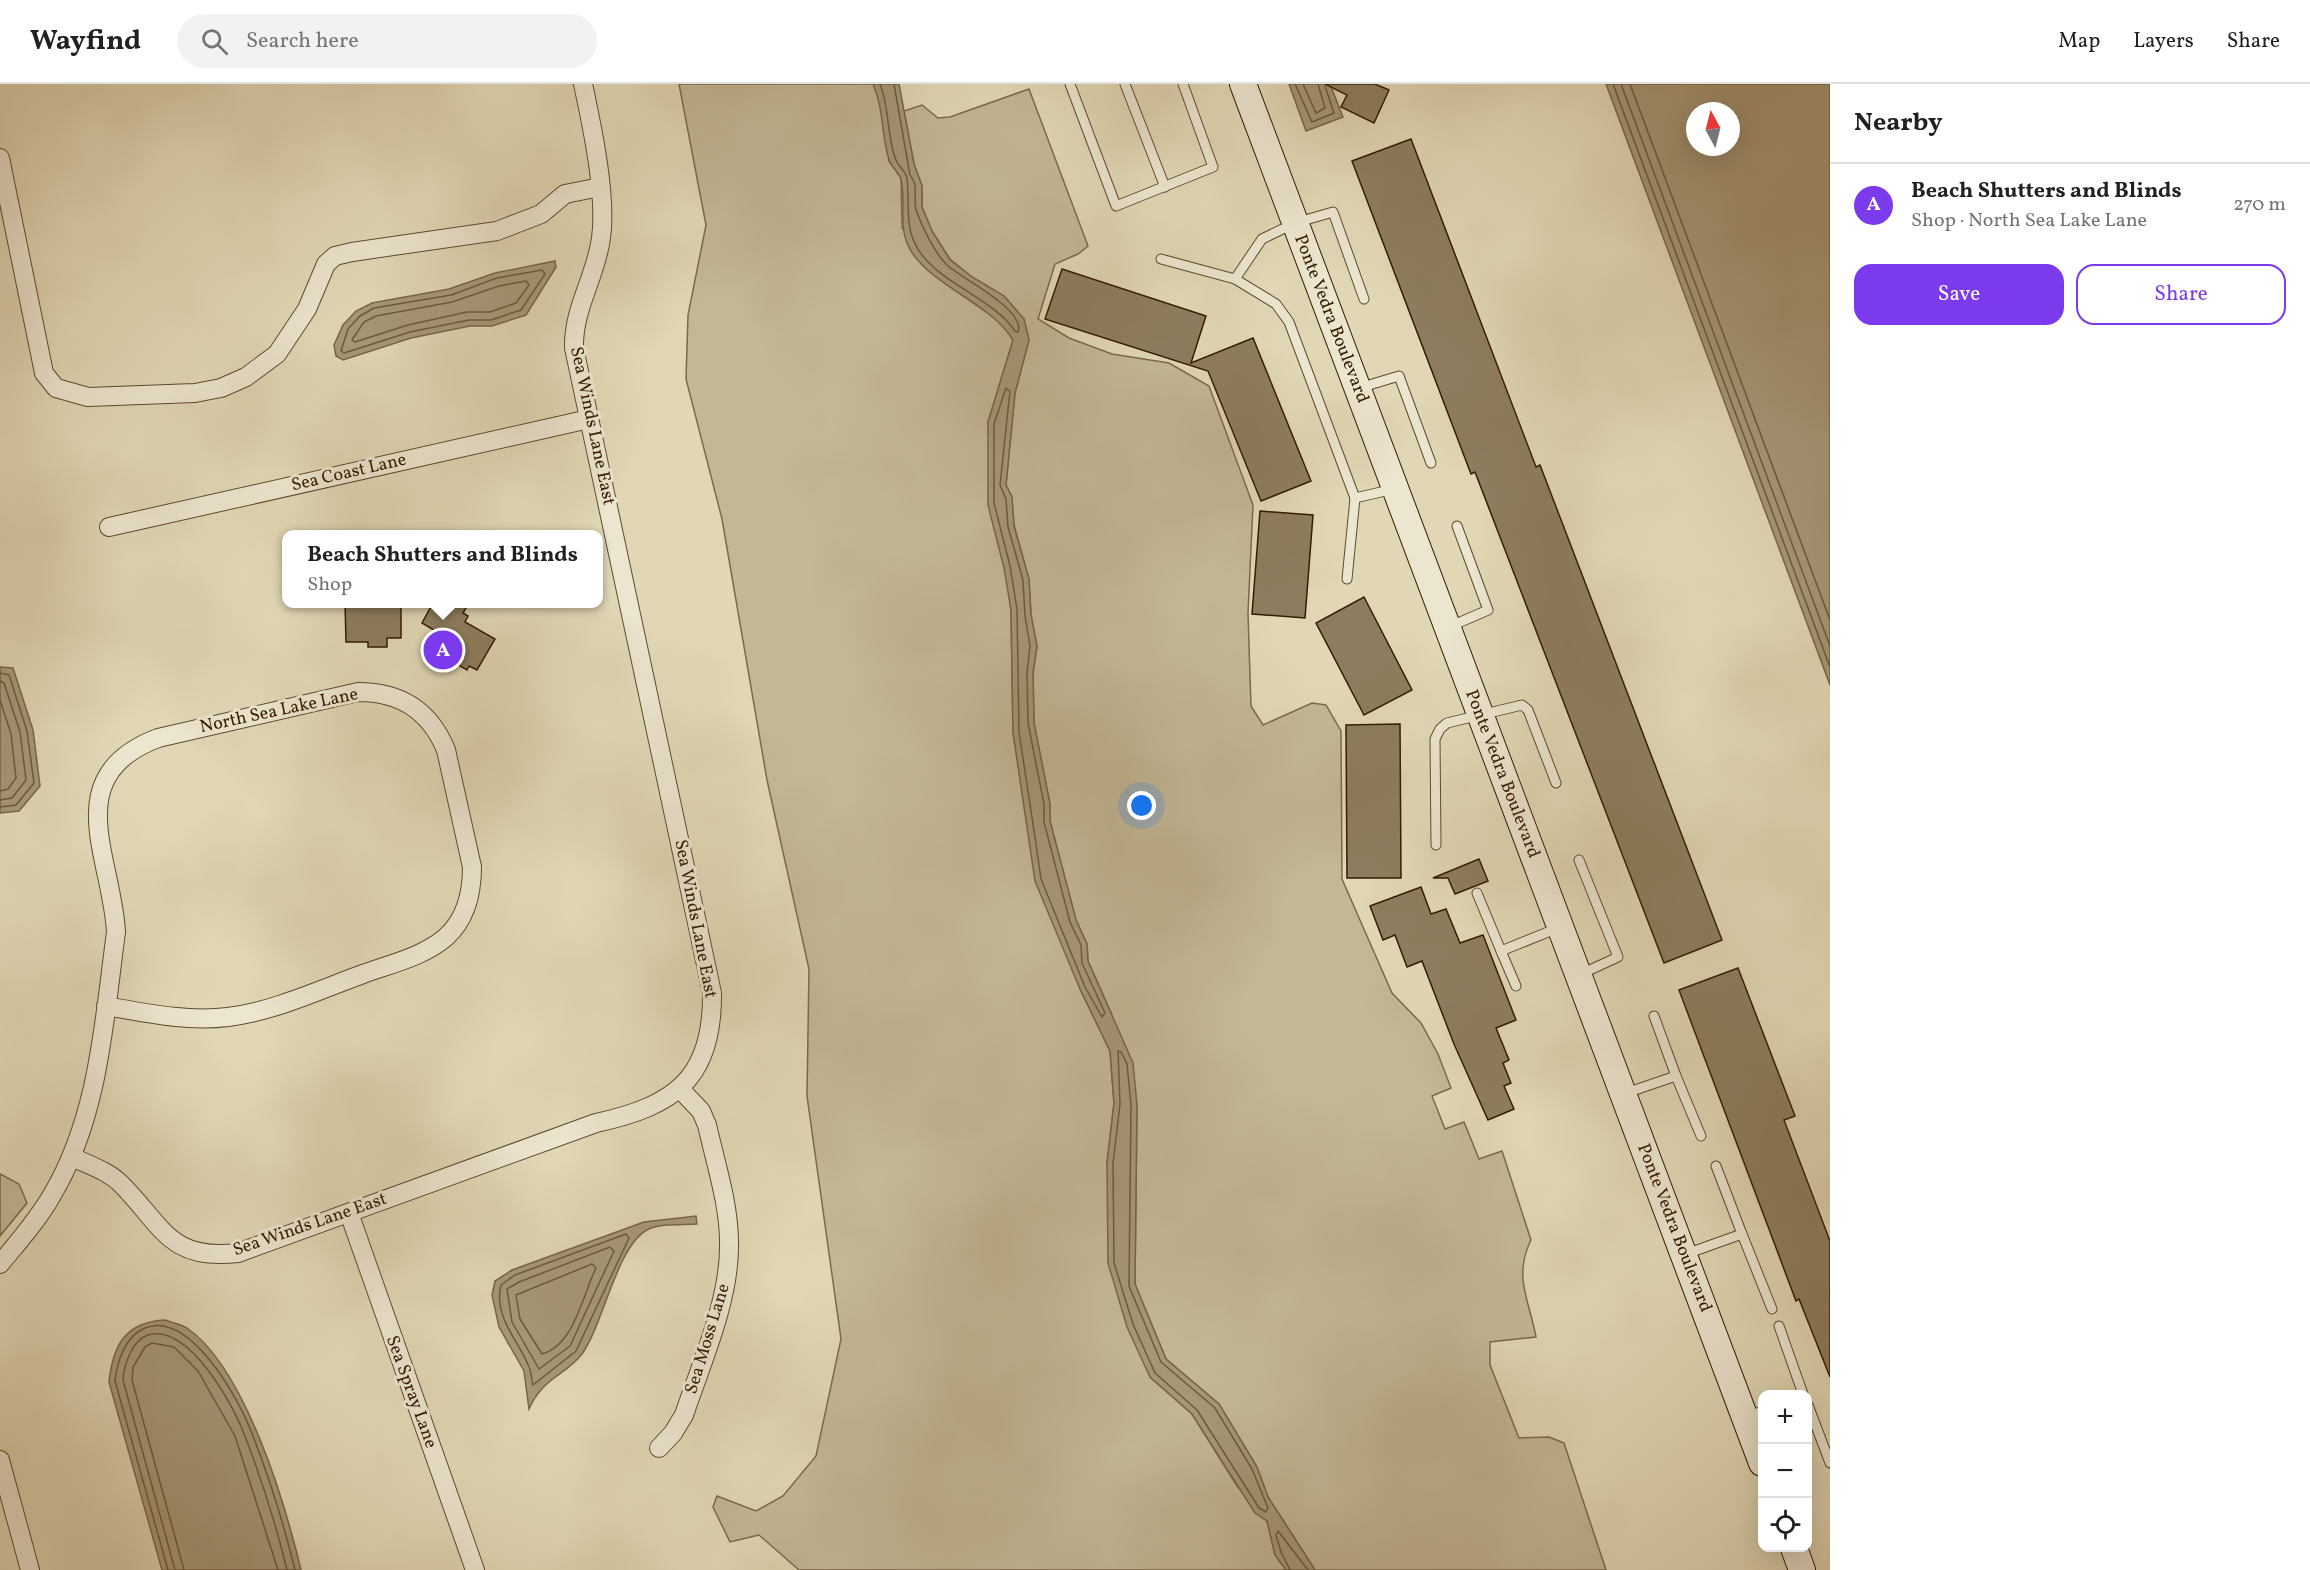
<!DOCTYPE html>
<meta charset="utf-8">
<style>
:root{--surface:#fff;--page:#f2f2f2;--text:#202124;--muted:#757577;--line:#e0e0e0;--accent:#7c3aed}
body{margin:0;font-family:Vollkorn,serif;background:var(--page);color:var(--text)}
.controls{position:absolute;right:18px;bottom:18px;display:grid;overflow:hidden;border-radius:12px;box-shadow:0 6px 24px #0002}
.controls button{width:54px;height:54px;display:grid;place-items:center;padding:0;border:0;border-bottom:2px solid var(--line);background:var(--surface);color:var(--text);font:30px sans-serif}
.compass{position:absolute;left:1686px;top:18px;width:54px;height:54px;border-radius:50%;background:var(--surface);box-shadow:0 6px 24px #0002;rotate:353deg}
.you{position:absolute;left:1142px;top:722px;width:21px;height:21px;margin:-15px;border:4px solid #fff;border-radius:50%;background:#1a73e8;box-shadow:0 0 0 9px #1a73e833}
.badge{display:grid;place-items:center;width:39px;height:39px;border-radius:50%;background:var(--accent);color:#fff;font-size:20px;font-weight:700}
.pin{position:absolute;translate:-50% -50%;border:3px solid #fff;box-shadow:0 2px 6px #0006}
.popup{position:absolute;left:282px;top:446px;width:321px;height:78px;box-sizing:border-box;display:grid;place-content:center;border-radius:12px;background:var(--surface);filter:drop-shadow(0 2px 4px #0005);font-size:20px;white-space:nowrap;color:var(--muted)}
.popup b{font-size:22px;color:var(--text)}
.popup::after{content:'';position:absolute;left:50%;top:100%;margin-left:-12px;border:12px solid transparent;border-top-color:var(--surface)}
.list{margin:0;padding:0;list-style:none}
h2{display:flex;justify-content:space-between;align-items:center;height:78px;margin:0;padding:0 24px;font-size:26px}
h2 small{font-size:20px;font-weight:400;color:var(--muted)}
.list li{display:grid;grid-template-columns:39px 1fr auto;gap:18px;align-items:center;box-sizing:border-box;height:84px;padding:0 24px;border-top:2px solid var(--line)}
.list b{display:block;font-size:22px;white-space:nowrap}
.list p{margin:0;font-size:20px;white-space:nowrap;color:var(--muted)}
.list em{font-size:20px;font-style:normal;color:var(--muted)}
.actions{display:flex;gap:12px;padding:18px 24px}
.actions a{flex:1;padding:14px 0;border:2px solid var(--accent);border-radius:18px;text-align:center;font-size:21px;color:var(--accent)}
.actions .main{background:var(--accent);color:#fff}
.icon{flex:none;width:33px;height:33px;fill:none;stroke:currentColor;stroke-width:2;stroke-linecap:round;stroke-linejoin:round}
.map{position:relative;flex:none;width:1830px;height:1486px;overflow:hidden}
header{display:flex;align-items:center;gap:36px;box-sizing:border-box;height:84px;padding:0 30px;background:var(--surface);border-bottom:2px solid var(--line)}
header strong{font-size:28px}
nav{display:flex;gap:33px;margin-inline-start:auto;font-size:21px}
.search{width:420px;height:54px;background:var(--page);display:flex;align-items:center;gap:15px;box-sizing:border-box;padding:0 21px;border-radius:33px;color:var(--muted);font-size:22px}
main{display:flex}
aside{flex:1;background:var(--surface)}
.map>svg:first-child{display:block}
.green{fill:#c3b796;stroke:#7b6a4b;stroke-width:1.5}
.water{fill:#a69777;stroke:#786647;stroke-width:1.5;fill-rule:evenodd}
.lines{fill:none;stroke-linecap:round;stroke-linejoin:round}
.shore{stroke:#6c5a3c;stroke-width:1.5}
.building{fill:#8d7d5e;stroke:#331c00;stroke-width:1.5}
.lane-casing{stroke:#5e4b2d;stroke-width:11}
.street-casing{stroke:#5e4b2d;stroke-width:20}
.secondary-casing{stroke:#331c00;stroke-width:28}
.lane{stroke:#ece5cf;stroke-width:9}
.street{stroke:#ece5cf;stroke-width:18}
.secondary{stroke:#ece5cf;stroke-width:26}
.labels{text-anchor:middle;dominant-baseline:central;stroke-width:6;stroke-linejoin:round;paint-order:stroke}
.street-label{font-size:18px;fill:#331c00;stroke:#ece5cf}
</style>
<header>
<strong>Wayfind</strong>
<div class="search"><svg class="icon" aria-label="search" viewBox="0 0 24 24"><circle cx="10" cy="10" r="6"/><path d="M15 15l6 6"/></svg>Search here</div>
<nav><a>Map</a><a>Layers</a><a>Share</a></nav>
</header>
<main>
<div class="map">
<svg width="1830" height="1486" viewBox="0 0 1830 1486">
<rect width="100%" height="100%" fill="#e1d7b5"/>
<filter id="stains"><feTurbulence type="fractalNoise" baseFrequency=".00333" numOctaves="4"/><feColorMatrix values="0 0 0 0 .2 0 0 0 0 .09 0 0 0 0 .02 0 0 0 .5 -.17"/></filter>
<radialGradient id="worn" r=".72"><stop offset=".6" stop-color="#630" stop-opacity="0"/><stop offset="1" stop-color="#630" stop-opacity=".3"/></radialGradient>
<!-- green -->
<g class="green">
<polygon points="679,0 873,0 881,18 889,77 901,94 902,144 946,200 1003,240 1013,256 988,338 1011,526 1013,648 1027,741 1080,905 1110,967 1114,1019 1107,1079 1150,1293 1192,1330 1237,1402 1267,1437 1275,1471 1286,1486 799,1486 759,1451 730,1458 713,1423 717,1412 756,1427 783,1412 816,1372 841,1255 807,1012 809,885 767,696 722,435 686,295 688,231 706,141"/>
<path d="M 1029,5 L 1088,162 L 1078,170 L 1055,180 L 1038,235 L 1069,254 L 1112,270 L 1169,279 L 1209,302 L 1253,421 L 1248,529 L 1251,622 L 1263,641 L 1312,619 L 1326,621 L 1341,647 L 1342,795 L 1392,909 L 1421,939 L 1438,970 L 1451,1004 L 1432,1012 L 1445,1045 L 1464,1038 L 1479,1075 L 1502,1067 L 1531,1156 C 1513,1193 1529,1215 1536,1253 L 1490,1258 L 1490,1281 L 1519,1354 L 1549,1353 L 1564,1359 L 1606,1486 L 1315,1486 L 1268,1413 L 1257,1383 L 1219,1320 L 1166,1275 L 1135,1200 L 1137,1021 L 1112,931 L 1088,877 L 1087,860 L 1076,836 L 1050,737 L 1050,720 L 1034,639 L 1033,589 L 1037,562 L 1031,531 L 1029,495 L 1014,441 L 1012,413 L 1006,401 L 1015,309 L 1029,256 L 1024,235 L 1004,212 L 972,193 L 950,175 L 932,147 L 922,123 L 922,102 L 914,80 L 904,27 L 922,21 L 938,34 L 950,33 Z"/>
<polygon points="0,1090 19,1100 27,1119 0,1152"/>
</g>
<!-- water -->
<g class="water">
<path d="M 873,0 L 899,0 L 914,80 L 922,102 L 922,123 L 932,147 L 950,176 L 972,193 L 1004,212 L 1024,235 L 1029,256 L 1015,309 L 1006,401 L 1012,413 L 1014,442 L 1029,495 L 1031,531 L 1037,562 L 1033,589 L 1034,639 L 1050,720 L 1050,737 L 1076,836 L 1087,860 L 1088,877 L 1133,979 L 1137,1021 L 1135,1200 L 1166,1275 L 1219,1320 L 1257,1383 L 1268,1413 L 1315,1486 L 1286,1486 L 1275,1471 L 1267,1437 L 1255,1429 L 1192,1330 L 1150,1293 L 1127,1243 L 1108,1179 L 1107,1079 L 1114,1019 L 1110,967 L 1080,905 L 1035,797 L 1013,648 L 1011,526 L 1004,484 L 988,421 L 988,338 L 1013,256 C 990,219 938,205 913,170 C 896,146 907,121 901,95 C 899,88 891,83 889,76 C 881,50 884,25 873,0 Z"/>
<polygon points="1289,0 1330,0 1343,33 1306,47"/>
<path d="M 1606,0 L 1830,0 L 1830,601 ZM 1695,27 L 1731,27 L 1731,63 L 1695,63 Z"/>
<polygon points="555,177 556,183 526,231 492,242 470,242 411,254 343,276 336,272 334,261 343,241 356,227 372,219 449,205 495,189"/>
<polygon points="0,583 13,584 33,646 40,702 19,727 0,729"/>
<path d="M 696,1132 L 697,1140 C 683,1141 659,1139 647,1146 C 617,1162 603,1241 582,1270 C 565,1292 543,1293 529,1325 L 524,1287 L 499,1243 L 492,1211 L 495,1197 L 512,1186 L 644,1138 Z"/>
<path d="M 165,1236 C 172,1239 181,1240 187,1244 C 245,1284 285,1419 301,1486 L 162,1486 L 109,1298 C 113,1260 126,1238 165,1236 Z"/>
</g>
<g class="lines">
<!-- shore -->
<g class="shore">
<path d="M 880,0 C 890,25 887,56 896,76 C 898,82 906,88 907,94 C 910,119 904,143 918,165 C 937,198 994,215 1015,247 L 1018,248 C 1026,226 963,195 948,182 C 935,170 922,143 916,126 C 913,113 919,101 910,91 L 894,0"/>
<polyline points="1295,0 1312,38 1334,29 1325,2"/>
<polyline points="1303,0 1316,29 1325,24 1318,0"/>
<polyline points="1613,0 1830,583"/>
<polyline points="1621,0 1830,562"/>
<polyline points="1630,0 1830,536"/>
<polygon points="542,186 545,190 521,226 491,236 469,236 410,248 344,269 341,267 348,245 360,232 374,224 451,211 497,194"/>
<polygon points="526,197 529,201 516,219 490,228 467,228 408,241 355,258 352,256 364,238 376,232 452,218 499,202"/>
<polygon points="1006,304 1010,307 1000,401 1006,415 1008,443 1023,496 1025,532 1030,562 1027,589 1028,639 1044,720 1044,738 1070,838 1081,861 1082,879 1105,929 1102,933 1085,903 1041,795 1033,740 1019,648 1017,525 1010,482 994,419 994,340"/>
<polyline points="0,589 9,591 27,647 34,699 16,721 0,723"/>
<polyline points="0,597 4,599 20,648 26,696 12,714 0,716"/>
<polyline points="0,616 11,650 16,694 8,705 0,707"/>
<polygon points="1118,967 1121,968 1127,980 1131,1021 1129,1202 1161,1278 1215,1324 1252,1385 1268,1424 1266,1428 1259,1424 1197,1326 1155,1289 1133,1240 1114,1179 1113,1079 1120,1020"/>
<path d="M 626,1150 L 629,1154 L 576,1267 L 533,1301 C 531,1296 532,1289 529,1283 C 518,1255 493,1233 501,1201 L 515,1191 Z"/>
<polygon points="610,1163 614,1167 570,1262 539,1285 512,1238 507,1205 519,1198"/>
<path d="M 592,1180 L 596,1184 C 583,1210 574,1262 542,1270 L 520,1235 L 516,1211 Z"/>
<path d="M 168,1486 L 115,1297 C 117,1278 125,1252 145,1244 C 189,1226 238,1313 251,1347 C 268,1390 284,1441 295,1486"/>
<path d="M 175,1486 L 123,1296 C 124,1281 132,1256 148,1251 C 188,1239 233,1320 244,1350 C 261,1393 276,1441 287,1486"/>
<polyline points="184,1486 132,1296 133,1283 145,1263 152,1259 174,1263 198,1287 235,1352 278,1486"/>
<polyline points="1290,1486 1281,1468 1276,1451 1278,1447 1308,1486"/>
</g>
</g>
<!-- building -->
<g class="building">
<polygon points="1325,0 1375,0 1389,6 1374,39 1341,23 1347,11"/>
<polygon points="1411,55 1536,383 1540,381 1722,856 1664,879 1475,388 1471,390 1352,77"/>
<polygon points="1062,185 1206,232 1191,279 1253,254 1311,397 1261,417 1208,287 1045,235"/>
<polygon points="1260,427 1313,431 1305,534 1252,530"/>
<polygon points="1364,513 1412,606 1364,631 1316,539"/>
<polygon points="345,519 401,519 401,554 387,554 387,563 368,563 368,558 346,558"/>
<polygon points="433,519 469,519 463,529 468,532 465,538 495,555 477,586 469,582 467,586 450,576 447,582 431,574 444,552 422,539"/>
<polygon points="1400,640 1401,794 1347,794 1346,641"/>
<polygon points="1479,775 1488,797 1455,810 1448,794 1433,794"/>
<polygon points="1421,803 1431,830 1446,825 1460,859 1483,851 1516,936 1496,944 1509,976 1503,979 1511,999 1504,1002 1514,1025 1488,1036 1454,960 1422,877 1407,883 1395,851 1383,856 1370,822"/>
<polygon points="1738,884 1795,1032 1784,1036 1830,1157 1830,1293 1799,1215 1796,1217 1679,906"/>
</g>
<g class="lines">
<defs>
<g id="lane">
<polyline points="1070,0 1116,122 1213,83 1183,0"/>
<polyline points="1125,0 1165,103"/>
<polyline points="1161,175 1235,195"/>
<polyline points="1359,304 1399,292 1431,379"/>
<polyline points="1355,414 1394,405"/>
<polyline points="1347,495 1355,414 1289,238 1276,220 1235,195 1262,155 1295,139 1333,128 1364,215"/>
<polyline points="1449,543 1488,526 1457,442"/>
<polyline points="1436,761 1435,655 1440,645 1447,639 1522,621 1528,626 1556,699"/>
<polyline points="1579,776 1618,873 1581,890"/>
<polyline points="1477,809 1501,867 1558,844"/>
<polyline points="1501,867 1516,902"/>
<polyline points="1654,932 1676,992"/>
<polyline points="1626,1009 1676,992 1701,1052"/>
<polyline points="1716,1082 1742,1150"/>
<polyline points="1686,1170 1742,1150 1772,1225"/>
<polyline points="1779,1242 1803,1310"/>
<polyline points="1808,1321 1830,1379"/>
<polyline points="1748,1333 1762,1327"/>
</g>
<g id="street">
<polyline points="0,74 44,289 56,304 88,313 195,309 221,304 246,293 277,270 307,225 326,180 335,172 352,168 497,147 541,130 565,110 600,103"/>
<polyline points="109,443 589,335"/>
<path d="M 72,1073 C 89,1081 108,1087 121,1100 C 163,1142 169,1177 238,1169 L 596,1039 C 674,1022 713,995 712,909 L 574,264 C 573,224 596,193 601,154 C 607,112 592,42 583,0"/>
<polyline points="349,1129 475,1486"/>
<path d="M 0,1180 C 18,1158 38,1136 52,1111 C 99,1032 104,937 116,848 C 112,773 58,692 158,654 L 358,608 C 401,608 430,627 446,666 L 472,783 C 472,809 466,835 446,853 C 423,873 390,880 363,890 C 319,906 275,927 228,933 C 187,938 146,929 106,922"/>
<path d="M 659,1364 L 673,1349 L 684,1331 C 701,1280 729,1218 729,1163 C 730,1123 716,1081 707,1041 L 701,1027 L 680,1005"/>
<polyline points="0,1376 30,1486"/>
</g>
<g id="secondary">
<polyline points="1243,0 1762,1379"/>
<polyline points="1794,1464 1802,1486"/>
</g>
</defs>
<!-- lane casing -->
<use href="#lane" class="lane-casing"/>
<!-- street casing -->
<use href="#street" class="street-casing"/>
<!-- secondary casing -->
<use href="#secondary" class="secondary-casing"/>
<!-- lane -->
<use href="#lane" class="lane"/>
<!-- street -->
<use href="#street" class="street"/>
<!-- secondary -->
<use href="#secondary" class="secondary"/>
</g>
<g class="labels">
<!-- street labels -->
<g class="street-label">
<text transform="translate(1331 235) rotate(69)">Ponte Vedra Boulevard</text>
<text transform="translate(592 342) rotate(78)">Sea Winds Lane East</text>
<text transform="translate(349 389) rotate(-13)">Sea Coast Lane</text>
<text transform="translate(279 627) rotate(-12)">North Sea Lake Lane</text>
<text transform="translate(1502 690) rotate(69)">Ponte Vedra Boulevard</text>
<text transform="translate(695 835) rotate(79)">Sea Winds Lane East</text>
<text transform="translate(310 1141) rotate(-19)">Sea Winds Lane East</text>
<text transform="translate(1674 1144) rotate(69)">Ponte Vedra Boulevard</text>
<text transform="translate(708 1255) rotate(-73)">Sea Moss Lane</text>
<text transform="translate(411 1308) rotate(70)">Sea Spray Lane</text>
</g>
</g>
<rect width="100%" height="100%" filter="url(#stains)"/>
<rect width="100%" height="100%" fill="url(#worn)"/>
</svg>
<div class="controls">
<button>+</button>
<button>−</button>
<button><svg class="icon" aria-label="locate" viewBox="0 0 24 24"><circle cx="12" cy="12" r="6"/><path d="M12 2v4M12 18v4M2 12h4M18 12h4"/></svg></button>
</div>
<svg class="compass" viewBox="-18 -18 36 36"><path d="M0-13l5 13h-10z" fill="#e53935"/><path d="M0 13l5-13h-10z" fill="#757577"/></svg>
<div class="you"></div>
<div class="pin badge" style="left:443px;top:566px">A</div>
<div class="popup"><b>Beach Shutters and Blinds</b>Shop</div>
</div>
<aside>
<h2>Nearby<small></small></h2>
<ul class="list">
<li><span class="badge">A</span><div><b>Beach Shutters and Blinds</b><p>Shop · North Sea Lake Lane</p></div><em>270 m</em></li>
</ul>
<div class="actions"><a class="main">Save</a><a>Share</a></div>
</aside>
</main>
